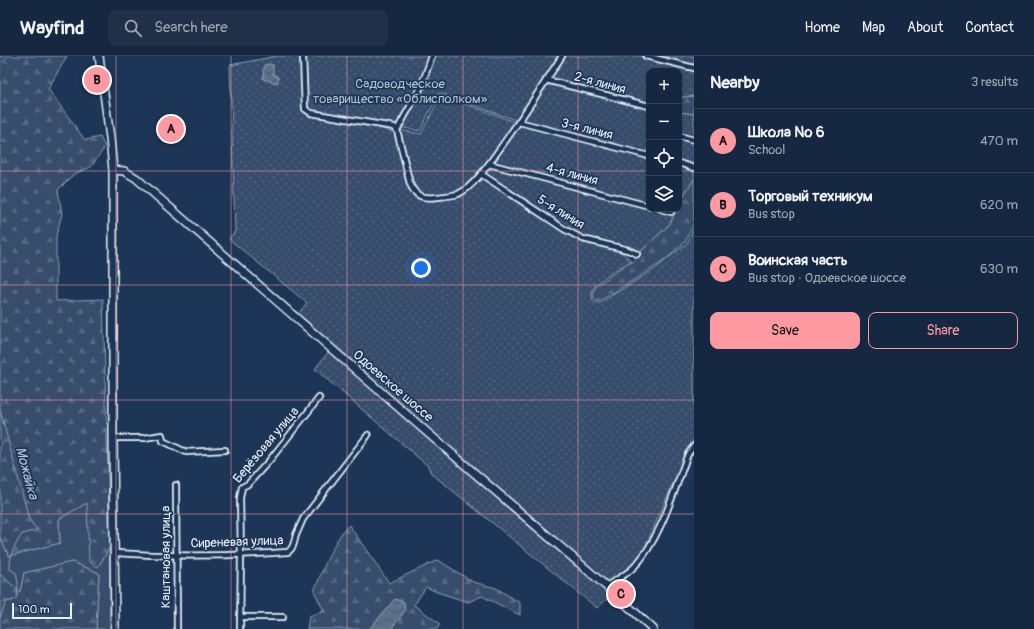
<!DOCTYPE html>
<meta charset="utf-8">
<style>
:root{--surface:#162841;--page:#1f3048;--text:#f1f3f6;--muted:#9ea6b1;--line:#35445a;--accent:#ff9aa2}
body{margin:0;font-family:Pangolin,sans-serif;background:var(--page);color:var(--text)}
.controls{position:absolute;right:12px;top:12px;display:grid;overflow:hidden;border-radius:8px;box-shadow:0 1px 3px #0004}
.controls button{width:36px;height:36px;display:grid;place-items:center;padding:0;border:0;border-bottom:1px solid var(--line);background:var(--surface);color:var(--text);font:20px sans-serif}
.scale{position:absolute;left:12px;bottom:10px;width:60px;box-sizing:border-box;padding-left:4px;border:2px solid #e8f1f8;border-top:0;font-size:11px;line-height:14px;white-space:nowrap;color:#e8f1f8;-webkit-text-stroke:3px #1d3557;paint-order:stroke}
.you{position:absolute;left:421px;top:212px;width:14px;height:14px;margin:-10px;border:3px solid #fff;border-radius:50%;background:#1a73e8;box-shadow:0 0 0 6px #1a73e833}
.badge{display:grid;place-items:center;width:26px;height:26px;border-radius:50%;background:var(--accent);color:#111;font-size:13px;font-weight:700}
.pin{position:absolute;translate:-50% -50%;border:2px solid #fff;box-shadow:0 1px 4px #0006}
.list{margin:0;padding:0;list-style:none}
h2{display:flex;justify-content:space-between;align-items:center;height:52px;margin:0;padding:0 16px;font-size:17px}
h2 small{font-size:13px;font-weight:400;color:var(--muted)}
.list li{display:grid;grid-template-columns:26px 1fr auto;gap:12px;align-items:center;box-sizing:border-box;height:64px;padding:0 16px;border-top:1px solid var(--line)}
.list b{display:block;font-size:15px;white-space:nowrap}
.list p{margin:0;font-size:13px;white-space:nowrap;color:var(--muted)}
.list em{font-size:13px;font-style:normal;color:var(--muted)}
.actions{display:flex;gap:8px;padding:12px 16px}
.actions a{flex:1;padding:9px 0;border:1px solid var(--accent);border-radius:8px;text-align:center;font-size:14px;color:var(--accent)}
.actions .main{background:var(--accent);color:#111}
.icon{flex:none;width:22px;height:22px;fill:none;stroke:currentColor;stroke-width:2;stroke-linecap:round;stroke-linejoin:round}
.map{position:relative;flex:none;width:694px;height:573px;overflow:hidden}
header{display:flex;align-items:center;gap:24px;box-sizing:border-box;height:56px;padding:0 20px;background:var(--surface);border-bottom:1px solid var(--line)}
header strong{font-size:19px}
nav{display:flex;gap:22px;margin-inline-start:auto;font-size:14px}
.search{width:280px;height:36px;background:var(--page);display:flex;align-items:center;gap:10px;box-sizing:border-box;padding:0 14px;border-radius:8px;color:var(--muted);font-size:15px}
main{display:flex}
aside{flex:1;background:var(--surface)}
.map>svg:first-child{display:block}
.green{fill:#374d6c;stroke:#909fb2}
.forest{fill:url(#forest-firs);stroke:#909fb2}
.garden{fill:url(#garden-dots);stroke:#909fb2}
.water{fill:url(#water-waves);stroke:#95a4b5}
.lines{fill:none;stroke-linecap:round;stroke-linejoin:round}
.stream{stroke:#95a4b5;stroke-width:1}
.street-casing{stroke:#e8f1f8;stroke-width:8}
.secondary-casing{stroke:#e8f1f8;stroke-width:10}
.street{stroke:#1d3557;stroke-width:4.5}
.secondary{stroke:#1d3557;stroke-width:7}
.grid{fill:none;stroke:#ff9aa2;stroke-width:1;stroke-opacity:0.55}
.labels{text-anchor:middle;dominant-baseline:central;stroke-width:3.5;stroke-linejoin:round;paint-order:stroke}
.street-label{font-size:13px;fill:#e8f1f8;stroke:#1d3557}
.park-label{font-size:13px;fill:#b3c0ce;stroke:#1d3557}
.water-label{font-size:14px;font-style:italic;fill:#b7c4d1;stroke:#1d3557}
</style>
<header>
<strong>Wayfind</strong>
<div class="search"><svg class="icon" aria-label="search" viewBox="0 0 24 24"><circle cx="10" cy="10" r="6"/><path d="M15 15l6 6"/></svg>Search here</div>
<nav><a>Home</a><a>Map</a><a>About</a><a>Contact</a></nav>
</header>
<main>
<div class="map">
<svg width="694" height="573" viewBox="0 0 694 573">
<defs>
<pattern id="forest-firs" width="22" height="20" patternUnits="userSpaceOnUse"><rect width="22" height="20" fill="#374d6c"/><path d="M5 1l3.5 6h-7zM16 11l3.5 6h-7z" fill="#546782"/></pattern>
<pattern id="garden-dots" width="8" height="8" patternUnits="userSpaceOnUse"><rect width="8" height="8" fill="#374d6c"/><path d="M2 2h.1M6 6h.1" fill="none" stroke="#546782" stroke-width="1.8" stroke-linecap="round"/></pattern>
<pattern id="water-waves" width="16" height="10" patternUnits="userSpaceOnUse"><rect width="16" height="10" fill="#5d7089"/><path d="M0 5q4-4 8 0t8 0" fill="none" stroke="#505a66"/></pattern>
</defs>
<rect width="100%" height="100%" fill="#1d3557"/>
<filter id="ink" filterUnits="userSpaceOnUse"><feTurbulence type="fractalNoise" baseFrequency=".025" numOctaves="2"/><feDisplacementMap in="SourceGraphic" scale="8" xChannelSelector="R" yChannelSelector="G"/><feConvolveMatrix kernelMatrix="1 2 1 2 8 2 1 2 1" color-interpolation-filters="sRGB"/></filter>
<g filter="url(#ink)">
<!-- green -->
<polygon class="green" points="87,446 98,511 110,491 110,573 97,573 96,570 99,517 72,506 24,517 20,536 2,520 0,519 0,481 9,500 60,487 59,463"/>
<!-- forest -->
<g class="forest">
<polygon points="0,0 67,0 48,33 85,84 100,81 105,91 91,111 74,118 58,134 62,158 56,180 56,245 103,243 110,491 98,511 89,506 87,447 59,463 60,487 9,500 0,481"/>
<polygon points="694,40 694,58 679,56 679,43 681,41"/>
<path d="M 694,123 L 694,167 L 685,186 L 664,205 L 598,246 L 594,243 L 593,238 L 596,230 L 624,210 L 634,205 L 639,197 L 669,169 L 677,153 L 679,153 C 679,143 689,132 694,123 Z"/>
<path d="M 349,469 L 389,527 L 438,504 L 473,526 L 496,532 L 520,547 L 520,559 L 482,540 L 468,546 L 437,536 L 426,531 L 414,549 L 440,568 L 437,573 L 307,573 L 309,560 L 324,555 L 314,535 C 322,516 334,482 349,469 Z"/>
<polygon points="72,506 99,517 96,570 97,573 0,573 0,519 2,520 20,536 24,517"/>
</g>
<!-- garden -->
<g class="garden">
<path d="M 277,0 L 302,0 L 303,55 L 311,58 L 364,68 L 393,76 L 397,81 L 407,120 L 419,142 L 461,139 L 481,119 L 585,188 L 587,185 L 618,193 L 632,205 C 624,208 599,224 595,230 C 591,234 592,241 593,245 L 598,248 L 656,212 L 687,187 L 694,172 L 694,383 L 686,398 L 642,498 L 633,511 L 602,530 L 611,539 L 597,552 L 431,417 L 428,410 L 315,313 L 333,290 L 297,259 L 307,247 L 229,183 L 235,175 L 230,9 Z"/>
<polygon points="305,0 561,0 518,65 439,37 420,75 308,54 306,49"/>
<polygon points="563,0 694,0 694,40 681,41 679,43 679,15 649,15 649,153 677,153 669,169 639,197 631,193 583,182 566,173 483,118"/>
<path d="M 441,39 L 517,67 C 502,88 480,125 456,136 C 448,140 432,140 423,141 L 412,130 L 400,74 L 421,78 Z"/>
<polygon points="679,56 694,58 694,123 685,137 679,150"/>
</g>
<!-- water -->
<g class="water">
<polygon points="268,8 273,9 273,18 278,21 278,26 276,27 263,23 264,11 264,9"/>
<polygon points="395,543 404,546 405,555 391,573 369,573"/>
</g>
<g class="lines">
<!-- stream -->
<path class="stream" d="M 0,354 L 29,463 L 37,474 L 22,478 C 15,489 9,500 10,513 L 16,517 L 18,526 L 17,541 L 14,544 L 6,546 L 0,562"/>
<defs>
<g id="street">
<path d="M 303,0 L 305,53 L 311,57 L 394,71 L 397,74 L 410,128 C 416,141 423,143 437,141 C 443,140 452,140 458,138 C 474,131 491,105 501,91 C 522,62 542,31 562,0"/>
<polyline points="646,0 694,12"/>
<polyline points="546,24 649,50"/>
<polyline points="519,66 649,100"/>
<polyline points="397,74 421,31 432,0"/>
<polyline points="679,80 694,84"/>
<polyline points="679,107 694,112"/>
<polyline points="489,108 649,150"/>
<polyline points="481,118 564,173 583,183 628,194 637,198"/>
<polyline points="661,153 671,156"/>
<polyline points="113,382 144,382 162,379 163,385 186,396 225,394"/>
<polyline points="176,429 177,573"/>
<path d="M 115,497 C 172,501 230,500 288,496 C 294,492 294,486 296,479 C 298,474 301,468 303,463 L 368,379"/>
<path d="M 606,530 C 616,524 626,519 634,511 C 660,485 675,432 688,398 L 694,390"/>
<polyline points="240,561 283,561"/>
<polyline points="240,573 241,499 240,442 242,431 248,428 269,405 319,342"/>
</g>
<g id="secondary">
<polyline points="99,0 110,82 113,114 113,382 115,573"/>
<polyline points="113,114 124,115 136,122 429,378 606,530 653,573"/>
</g>
</defs>
<!-- street casing -->
<use href="#street" class="street-casing"/>
<!-- secondary casing -->
<use href="#secondary" class="secondary-casing"/>
<!-- street -->
<use href="#street" class="street"/>
<!-- secondary -->
<use href="#secondary" class="secondary"/>
</g>
</g>
<!-- grid -->
<path class="grid" d="M 116,0 L 116,573M 231,0 L 231,573M 347,0 L 347,573M 463,0 L 463,573M 578,0 L 578,573M 0,115 L 649,115M 679,115 L 694,115M 0,229 L 694,229M 0,344 L 694,344M 0,458 L 694,458"/>
<g class="labels">
<!-- street labels -->
<g class="street-label">
<text transform="translate(600 27) rotate(15)">2-я линия</text>
<text transform="translate(587 73) rotate(14)">3-я линия</text>
<text transform="translate(572 118) rotate(15)">4-я линия</text>
<text transform="translate(561 156) rotate(32)">5-я линия</text>
<text transform="translate(393 330) rotate(41)">Одоевское шоссе</text>
<text transform="translate(266 389) rotate(-50)">Берёзовая улица</text>
<text transform="translate(237 486) rotate(-2)">Сиреневая улица</text>
<text transform="translate(166 501) rotate(-90)">Каштановая улица</text>
</g>
<!-- park labels -->
<g class="park-label">
<text x="400" y="28">Садоводческое<tspan x="400" dy="15">товарищество «Облисполком»</tspan></text>
</g>
<!-- water labels -->
<g class="water-label">
<text transform="translate(27 417) rotate(75)">Можайка</text>
</g>
</g>
</svg>
<div class="controls">
<button>+</button>
<button>−</button>
<button><svg class="icon" aria-label="locate" viewBox="0 0 24 24"><circle cx="12" cy="12" r="6"/><path d="M12 2v4M12 18v4M2 12h4M18 12h4"/></svg></button>
<button><svg class="icon" aria-label="layers" viewBox="0 0 24 24"><path d="M12 4l9 5-9 5-9-5zM3 14l9 5 9-5"/></svg></button>
</div>
<div class="scale">100 m</div>
<div class="you"></div>
<div class="pin badge" style="left:171px;top:73px">A</div>
<div class="pin badge" style="left:97px;top:24px">B</div>
<div class="pin badge" style="left:621px;top:538px">C</div>
</div>
<aside>
<h2>Nearby<small>3 results</small></h2>
<ul class="list">
<li><span class="badge">A</span><div><b>Школа № 6</b><p>School</p></div><em>470 m</em></li>
<li><span class="badge">B</span><div><b>Торговый техникум</b><p>Bus stop</p></div><em>620 m</em></li>
<li><span class="badge">C</span><div><b>Воинская часть</b><p>Bus stop · Одоевское шоссе</p></div><em>630 m</em></li>
</ul>
<div class="actions"><a class="main">Save</a><a>Share</a></div>
</aside>
</main>
